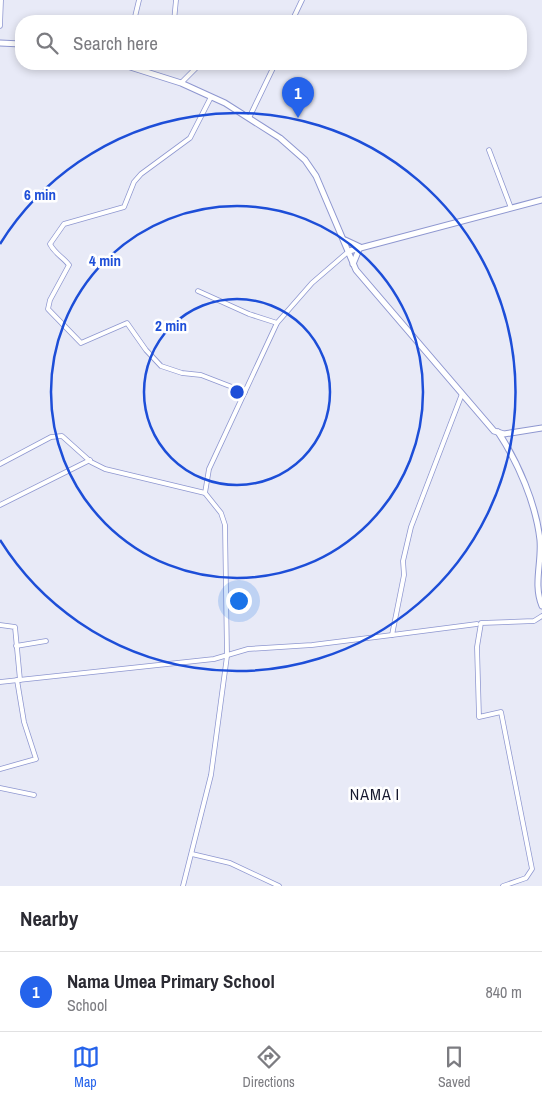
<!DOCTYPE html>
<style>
:root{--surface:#fff;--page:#f2f2f3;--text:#2b2b33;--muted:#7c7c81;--line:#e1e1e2;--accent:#2563eb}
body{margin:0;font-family:"Archivo Narrow",sans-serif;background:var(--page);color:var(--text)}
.you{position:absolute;left:238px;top:600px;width:18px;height:18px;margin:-12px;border:4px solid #fff;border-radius:50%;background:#1a73e8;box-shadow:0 0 0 8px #1a73e833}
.badge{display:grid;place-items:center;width:32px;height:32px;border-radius:50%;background:var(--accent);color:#fff;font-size:16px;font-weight:700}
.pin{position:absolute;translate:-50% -41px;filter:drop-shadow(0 1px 2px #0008)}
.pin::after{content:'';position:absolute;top:26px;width:18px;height:15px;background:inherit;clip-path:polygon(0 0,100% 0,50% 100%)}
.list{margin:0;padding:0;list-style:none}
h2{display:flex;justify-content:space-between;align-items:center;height:65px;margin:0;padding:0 20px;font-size:21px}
h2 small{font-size:16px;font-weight:400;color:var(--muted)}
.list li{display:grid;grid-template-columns:32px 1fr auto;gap:15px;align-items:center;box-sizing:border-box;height:80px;padding:0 20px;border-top:1px solid var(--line)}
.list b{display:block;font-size:19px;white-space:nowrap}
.list p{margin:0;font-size:16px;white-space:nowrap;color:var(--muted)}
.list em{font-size:16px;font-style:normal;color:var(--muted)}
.icon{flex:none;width:28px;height:28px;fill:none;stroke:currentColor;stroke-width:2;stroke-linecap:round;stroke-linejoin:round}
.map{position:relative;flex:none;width:542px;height:886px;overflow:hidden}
.search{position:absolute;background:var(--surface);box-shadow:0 2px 8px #0003;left:15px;right:15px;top:15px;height:55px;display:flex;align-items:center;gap:12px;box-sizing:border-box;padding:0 18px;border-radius:20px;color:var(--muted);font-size:19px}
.sheet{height:145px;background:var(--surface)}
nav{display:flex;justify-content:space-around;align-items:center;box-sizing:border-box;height:70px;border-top:1px solid var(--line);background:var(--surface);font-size:14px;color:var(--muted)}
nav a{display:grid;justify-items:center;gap:2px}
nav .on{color:var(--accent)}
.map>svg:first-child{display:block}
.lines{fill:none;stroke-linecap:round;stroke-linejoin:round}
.street-casing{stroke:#8e97d0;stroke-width:5.5}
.secondary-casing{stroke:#8e97d0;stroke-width:7}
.street{stroke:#fff;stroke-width:4}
.secondary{stroke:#fff;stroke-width:5}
.ring{fill:none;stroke:#1d4ed8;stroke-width:2.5}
.labels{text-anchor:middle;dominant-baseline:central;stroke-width:5;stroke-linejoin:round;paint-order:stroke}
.quarter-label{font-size:16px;letter-spacing:1px;fill:#16182e;stroke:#fff}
.centre{fill:#1d4ed8;stroke:#fff;stroke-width:2.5}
.ring-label{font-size:15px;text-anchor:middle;font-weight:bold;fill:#1d4ed8;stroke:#fff;stroke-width:5;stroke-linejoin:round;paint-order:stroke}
</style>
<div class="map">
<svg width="542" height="886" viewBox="0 0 542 886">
<rect width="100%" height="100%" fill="#e8eaf7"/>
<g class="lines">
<defs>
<g id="street">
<polyline points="134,21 139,0"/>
<polyline points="174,21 176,0"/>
<polyline points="292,21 302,0"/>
<polyline points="0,26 1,0"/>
<polyline points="181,83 200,64"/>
<path d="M 211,97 L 190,138 L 141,174 L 134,182 L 124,207 L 64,224 L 50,244 C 55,254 63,257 69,265 L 50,300 L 48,309 L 81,343 L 127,323 L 146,350 L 161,366 L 182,373 L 201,375 L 245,392"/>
<polyline points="249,118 275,64"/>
<polyline points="489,150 511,208"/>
<polyline points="198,291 249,314 277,323"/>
<polyline points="462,394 411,527 403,561 404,575 392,635 477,624"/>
<polyline points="0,464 51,437 62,436 91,462 105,469 205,493"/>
<polyline points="0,505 90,460"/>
<polyline points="0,625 15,627 20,680"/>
<polyline points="16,646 46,641"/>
<polyline points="0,682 214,659 248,649 312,645 392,635"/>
<polyline points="0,769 36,759 24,722 17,680"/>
<polyline points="0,788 34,795"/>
<polyline points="192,854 230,863 279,886"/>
<polyline points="183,886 211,775 227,656 225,525 221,513 205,493 209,469 277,323 312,283 349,251"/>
<polyline points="503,886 526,878 532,869 501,712 479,717 477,647 481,623 534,621 542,616"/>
</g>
<g id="secondary">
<polyline points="0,43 21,44"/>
<polyline points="121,64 181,83 225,103 280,138 305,160 316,176 356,270 494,431 504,434 542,428"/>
<polyline points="345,240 360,247 353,264"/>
<polyline points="349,251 542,200"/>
<path d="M 498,432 C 518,462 536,504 540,540 C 542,563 533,584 542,606"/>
</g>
</defs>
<!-- street casing -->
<use href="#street" class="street-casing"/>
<!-- secondary casing -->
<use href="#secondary" class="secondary-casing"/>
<!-- street -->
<use href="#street" class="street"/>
<!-- secondary -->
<use href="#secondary" class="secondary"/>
</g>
<!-- distance rings -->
<g class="ring">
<circle cx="237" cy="392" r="93"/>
<circle cx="237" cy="392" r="186"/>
<path d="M0 244A279 279 0 1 1 0 540"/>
</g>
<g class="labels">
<!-- quarter labels -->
<g class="quarter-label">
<text x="375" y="794">NAMA I</text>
</g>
</g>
<circle cx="237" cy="392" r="8" class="centre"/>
<g class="ring-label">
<text x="40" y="200">6 min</text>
<text x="105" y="266">4 min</text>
<text x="171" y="331">2 min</text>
</g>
</svg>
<div class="you"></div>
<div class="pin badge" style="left:298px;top:118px">1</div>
<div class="search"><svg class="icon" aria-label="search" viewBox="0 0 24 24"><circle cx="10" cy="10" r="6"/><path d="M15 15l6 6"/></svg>Search here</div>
</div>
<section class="sheet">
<h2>Nearby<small></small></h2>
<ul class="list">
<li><span class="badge">1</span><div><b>Nama Umea Primary School</b><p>School</p></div><em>840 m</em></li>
</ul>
</section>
<nav>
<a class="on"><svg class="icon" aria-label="map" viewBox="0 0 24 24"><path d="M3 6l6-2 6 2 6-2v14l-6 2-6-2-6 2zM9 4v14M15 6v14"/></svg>Map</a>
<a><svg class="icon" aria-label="directions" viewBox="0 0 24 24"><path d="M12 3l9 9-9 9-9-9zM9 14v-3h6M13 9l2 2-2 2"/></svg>Directions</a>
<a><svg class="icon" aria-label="saved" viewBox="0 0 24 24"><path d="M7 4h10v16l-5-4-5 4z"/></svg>Saved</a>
</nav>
